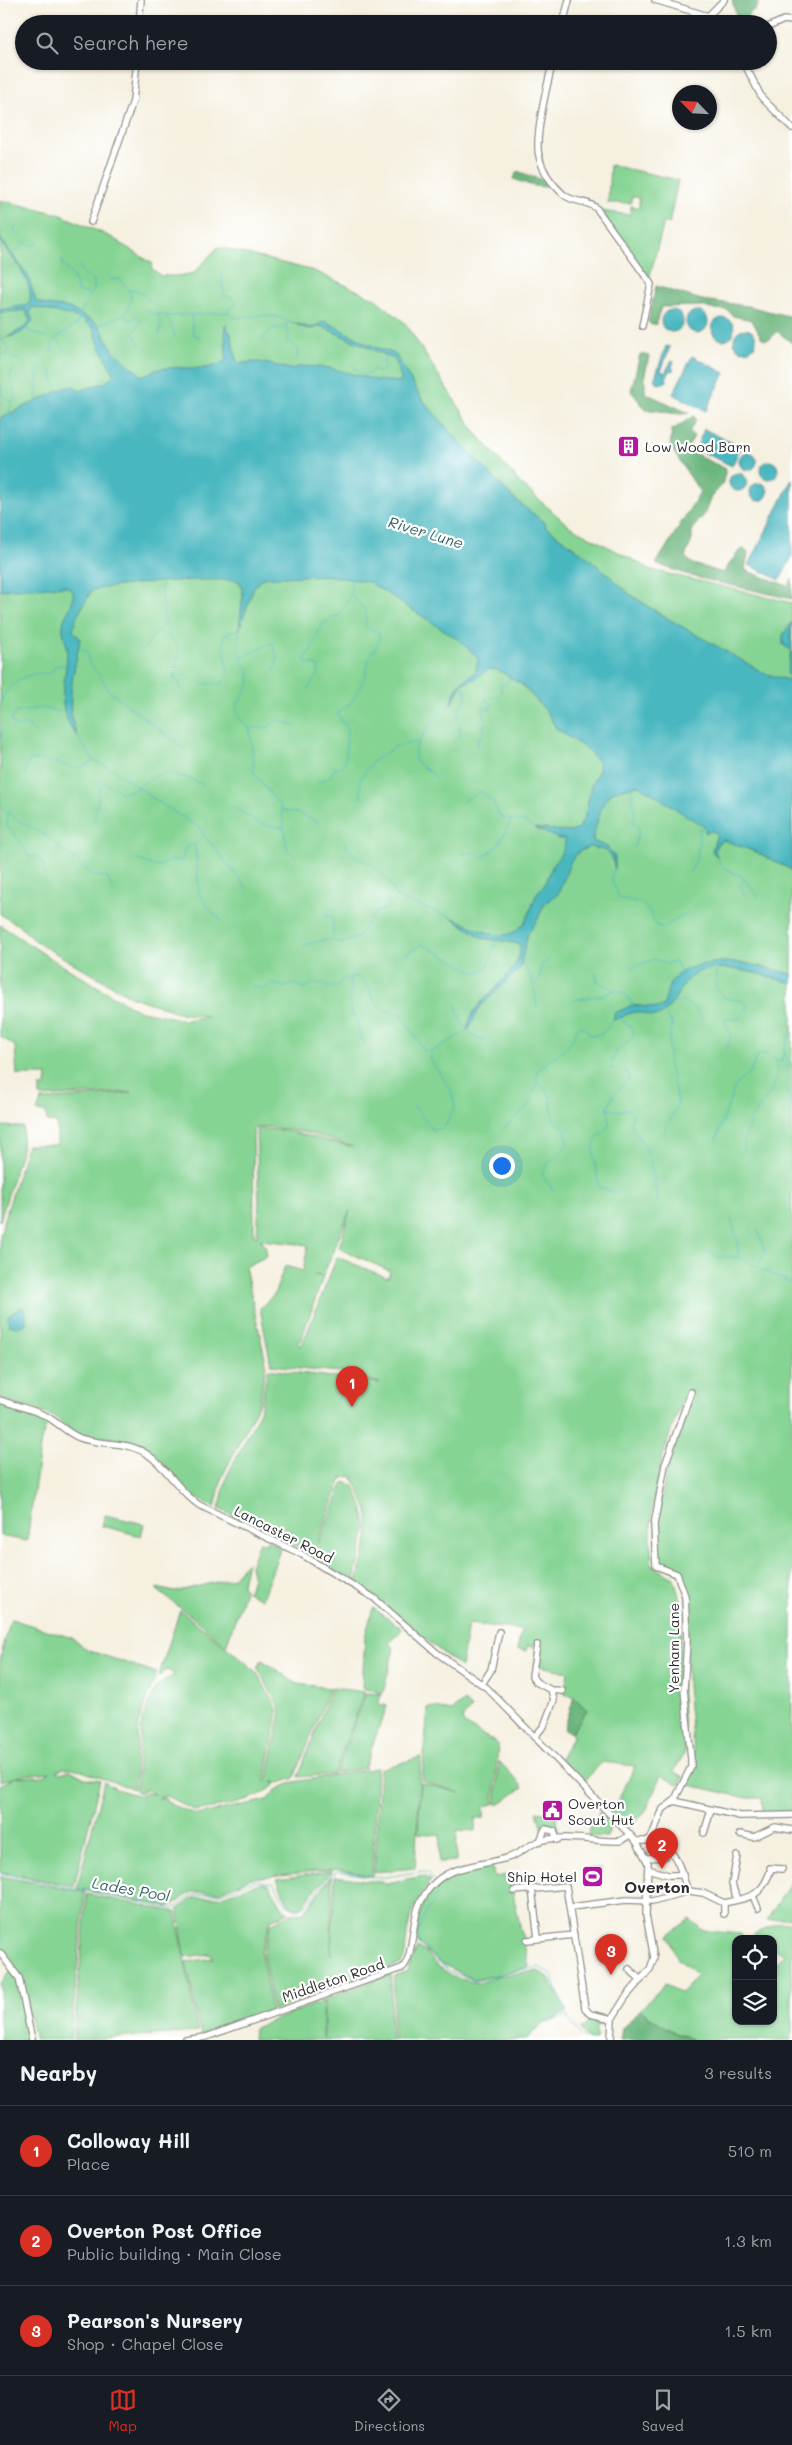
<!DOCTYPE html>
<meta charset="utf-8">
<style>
:root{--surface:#171b24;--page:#20242c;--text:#f1f3f6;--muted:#9ea1a6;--line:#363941;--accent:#d93025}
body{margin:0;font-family:Mali,sans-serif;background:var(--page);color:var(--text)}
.controls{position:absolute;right:15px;bottom:15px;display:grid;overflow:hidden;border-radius:10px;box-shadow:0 1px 4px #0004}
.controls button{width:45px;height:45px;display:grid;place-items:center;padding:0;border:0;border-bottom:1px solid var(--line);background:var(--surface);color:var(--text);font:25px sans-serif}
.compass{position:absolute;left:672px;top:85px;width:45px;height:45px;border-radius:50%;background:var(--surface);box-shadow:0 1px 4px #0004;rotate:295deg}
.you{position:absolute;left:501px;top:1165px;width:18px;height:18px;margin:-12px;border:4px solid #fff;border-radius:50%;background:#1a73e8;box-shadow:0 0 0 8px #1a73e833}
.badge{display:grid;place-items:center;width:32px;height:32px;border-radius:50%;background:var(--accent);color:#fff;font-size:16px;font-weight:700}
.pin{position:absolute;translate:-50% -41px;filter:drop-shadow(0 1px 2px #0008)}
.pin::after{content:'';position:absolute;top:26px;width:18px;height:15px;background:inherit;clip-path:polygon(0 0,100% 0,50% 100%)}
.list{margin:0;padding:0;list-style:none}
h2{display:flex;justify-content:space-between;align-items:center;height:65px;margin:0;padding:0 20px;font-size:21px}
h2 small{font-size:16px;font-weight:400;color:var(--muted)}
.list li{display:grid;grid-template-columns:32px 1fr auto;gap:15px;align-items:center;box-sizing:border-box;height:90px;padding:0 20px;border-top:1px solid var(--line)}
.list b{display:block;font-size:19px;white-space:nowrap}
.list p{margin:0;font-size:16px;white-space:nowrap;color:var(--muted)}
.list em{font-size:16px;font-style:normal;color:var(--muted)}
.icon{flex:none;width:28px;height:28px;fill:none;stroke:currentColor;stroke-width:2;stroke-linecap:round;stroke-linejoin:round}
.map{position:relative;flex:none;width:792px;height:2040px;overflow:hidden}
.search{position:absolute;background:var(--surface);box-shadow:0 1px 4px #0004;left:15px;right:15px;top:15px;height:55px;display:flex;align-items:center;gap:12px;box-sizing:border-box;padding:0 18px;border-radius:28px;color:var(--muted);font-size:19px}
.sheet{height:335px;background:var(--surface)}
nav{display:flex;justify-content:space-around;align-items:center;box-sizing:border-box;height:70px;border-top:1px solid var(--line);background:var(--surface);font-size:14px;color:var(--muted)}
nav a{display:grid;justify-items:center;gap:2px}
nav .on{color:var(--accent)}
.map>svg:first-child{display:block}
.green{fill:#86d494;stroke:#588060;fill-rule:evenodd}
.forest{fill:#6cb67e;stroke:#4c7054}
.water{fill:#48b7c0;stroke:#3a7176}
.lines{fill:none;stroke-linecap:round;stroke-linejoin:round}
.stream{stroke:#48b7c0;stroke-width:1}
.minor-casing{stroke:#908e86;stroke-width:8}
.minor{stroke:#fff;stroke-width:5.5}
.labels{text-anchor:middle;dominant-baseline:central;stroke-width:4.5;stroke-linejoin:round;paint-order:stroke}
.poi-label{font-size:14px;fill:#2b2b2b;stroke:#fff;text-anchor:start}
.street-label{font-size:14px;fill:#2b2b2b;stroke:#fff}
.water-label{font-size:15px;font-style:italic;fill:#376367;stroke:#fff}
.quarter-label{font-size:16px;font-weight:bold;fill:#2b2b2b;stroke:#fff}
</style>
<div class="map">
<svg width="792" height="2040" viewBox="0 0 792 2040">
<rect width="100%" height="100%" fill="#fff"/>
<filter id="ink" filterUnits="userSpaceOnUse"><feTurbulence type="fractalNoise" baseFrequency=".02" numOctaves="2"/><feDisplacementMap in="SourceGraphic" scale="10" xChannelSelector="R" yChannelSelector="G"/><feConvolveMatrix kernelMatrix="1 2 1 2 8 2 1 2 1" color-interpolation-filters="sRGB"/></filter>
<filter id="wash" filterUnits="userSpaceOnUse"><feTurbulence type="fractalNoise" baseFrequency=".0096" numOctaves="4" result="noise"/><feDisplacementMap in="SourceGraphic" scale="20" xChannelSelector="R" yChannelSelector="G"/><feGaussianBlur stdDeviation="1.12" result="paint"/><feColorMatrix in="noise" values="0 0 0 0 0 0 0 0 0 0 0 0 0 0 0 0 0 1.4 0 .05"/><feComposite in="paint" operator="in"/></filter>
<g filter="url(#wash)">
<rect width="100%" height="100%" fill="#f5f0e0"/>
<!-- green -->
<g class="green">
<polygon points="610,165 678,180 669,224 664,222 649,279 600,211 630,215 631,206 639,208 639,197 631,197 631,203 608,203"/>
<polygon points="0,200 59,214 111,237 153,264 151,268 161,276 178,276 194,273 218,247 314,271 374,298 405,323 475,432 521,484 569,526 652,570 792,603 792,732 610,605 0,517"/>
<path d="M 304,535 L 792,766 L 792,1812 L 763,1813 L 762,1798 L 746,1798 L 686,1784 L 692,1773 L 694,1759 L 687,1686 L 687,1593 L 678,1571 L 658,1565 L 656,1525 L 668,1465 L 693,1390 L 685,1393 C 661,1456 647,1497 652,1566 L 674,1578 L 682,1608 L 680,1663 L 685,1752 L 674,1772 L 684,1777 L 679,1786 L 661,1775 L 645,1813 L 627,1828 L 612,1813 L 635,1766 L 603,1762 L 583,1782 L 560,1759 L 573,1736 L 571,1733 L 587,1710 L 574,1697 L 564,1694 L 568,1672 L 535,1665 L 539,1643 L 535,1642 L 533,1647 L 527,1646 L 526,1651 L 517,1649 L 522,1630 L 468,1624 L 461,1667 L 356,1585 L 368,1538 L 368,1510 L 352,1476 L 342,1478 L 313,1554 L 219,1509 L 227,1476 L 260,1411 L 268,1369 L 380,1383 L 339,1372 L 271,1365 L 260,1308 L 274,1295 L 285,1266 L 303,1271 L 308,1245 L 260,1240 L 265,1245 L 267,1256 L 245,1267 L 266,1363 L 260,1401 L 222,1477 L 215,1508 L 185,1492 L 165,1465 L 136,1445 L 117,1439 L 88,1437 L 75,1433 L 55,1417 L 0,1398 L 0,1235 L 27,1145 L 57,1145 L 57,1123 L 47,1122 L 46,1112 L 37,1112 L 41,1100 L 132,1093 L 131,1092 L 40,1097 L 40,1087 L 46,1087 L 47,1075 L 17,1075 L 15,1046 L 0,1036 L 0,925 L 50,958 L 137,1010 L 185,1020 L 208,1016 L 184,1014 L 132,997 L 38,943 L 18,925 L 0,914 L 0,542 ZM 267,1127 C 298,1130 324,1136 353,1147 L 283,1130 L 256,1129 L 259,1202 L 257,1237 L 254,1235 L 253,1128 ZM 350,1210 L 339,1248 L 390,1271 L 388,1278 L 337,1257 L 302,1345 L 299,1345 L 323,1277 L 314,1275 L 323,1276 Z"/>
<polygon points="0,1126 23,1127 22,1148 0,1221"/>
<polygon points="0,1403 48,1421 41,1440 27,1541 0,1536"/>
<polygon points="344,1482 354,1486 364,1511 366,1529 353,1584 315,1559 319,1542"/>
<polygon points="105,1515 144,1524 141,1536 102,1526"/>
<polygon points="267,1540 281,1547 262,1599 247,1592 253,1578 250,1566 259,1542 266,1544"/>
<polygon points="247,1562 242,1584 245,1591 226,1646 199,1622 157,1590 157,1588 174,1592 233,1578"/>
<polygon points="373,1608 403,1629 389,1643 394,1648 383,1693 362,1688 365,1637"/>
<path d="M 180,1610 L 256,1671 L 278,1711 L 265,1781 L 267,1781 L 281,1711 L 258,1668 L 262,1660 L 297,1684 L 330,1688 L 294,1778 L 280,1783 L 272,1782 L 276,1784 C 261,1797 238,1804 218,1807 C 210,1809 204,1808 196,1811 L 166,1796 L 158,1798 L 164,1798 L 172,1805 L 197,1815 L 267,1800 L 276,1790 L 294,1782 L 377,1768 L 372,1876 L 337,1869 L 251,1878 L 219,1892 L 192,1892 L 169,1907 L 77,1888 L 104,1782 L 116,1789 L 140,1796 L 148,1792 L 154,1795 L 148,1789 L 138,1793 L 136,1790 L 142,1720 L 156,1687 L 175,1674 L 166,1670 L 158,1678 Z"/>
<polygon points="11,1619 72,1638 87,1650 157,1673 139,1721 134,1789 73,1768 63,1768 56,1771 60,1773 70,1770 85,1778 100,1780 74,1886 0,1872 0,1785 16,1777 44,1776 50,1772 25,1775 0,1781 0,1659"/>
<polygon points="332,1688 365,1692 334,1774 298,1777"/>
<polygon points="366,1693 382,1694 378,1704 387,1706 364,1768 336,1773"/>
<polygon points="464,1701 471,1709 462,1719 464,1724 498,1744 494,1804 484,1806 484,1818 475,1818 475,1831 457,1830 456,1861 439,1862 440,1835 418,1833 421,1783 461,1793 422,1781 428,1707 452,1711"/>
<polygon points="421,1757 415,1868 374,1872 380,1769"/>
<polygon points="499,1761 523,1787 500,1804 496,1804"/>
<polygon points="537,1811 557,1815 558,1830 553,1828 542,1830"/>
<polygon points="599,1812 612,1822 607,1837 588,1836 590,1823 597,1824"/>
<polygon points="492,1865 494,1877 509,1875 529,1967 475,1980 438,1962 419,1944 416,1929 419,1915 428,1894 438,1883 454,1875"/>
<polygon points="601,1868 601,1885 584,1884 585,1869"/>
<polygon points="333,1871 312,1893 303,1906 295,1908 289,1905 277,1879"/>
<polygon points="0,1876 85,1892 70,2040 35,2040 21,1976 0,1951"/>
<path d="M 332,1876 L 331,1955 L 335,1876 L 387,1883 L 423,1876 L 431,1880 C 417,1899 408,1919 406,1942 C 405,1951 406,1956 401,1964 L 273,2010 L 263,1953 L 271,1924 L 290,1914 L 304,1912 Z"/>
<polygon points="792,1881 792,1917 767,1920"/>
<polygon points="260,1883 269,1884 281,1905 288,1912 271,1920 261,1952 271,2010 201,2035 186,1962 213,1958 211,1954 185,1957 178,1909 194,1898 220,1897"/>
<polygon points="87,1894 176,1912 198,2032 73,2040"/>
<polygon points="690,1919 701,1929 709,1931 741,1934 745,1939 736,1939 736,2021 773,2021 773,1961 777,1962 784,1955 773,1947 773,1939 762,1939 754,1933 779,1923 792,1922 792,2040 693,2040 666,2028 640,2010 665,1984 681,1993 698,1975 678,1959 668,1935"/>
<polygon points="417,1948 426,1952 438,1966 455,1978 479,1983 496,1976 538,1971 549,1978 567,2012 540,2025 526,2040 393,2040 394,1976 407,1971"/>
<polygon points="10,1971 20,1984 29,2040 0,2040 0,1984"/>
<polygon points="391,1974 391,2040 324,2040 324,2000"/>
<polygon points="323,2001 323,2040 253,2040 254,2028"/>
<polygon points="590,2017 607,2022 596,2027 596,2040 588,2040 581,2029 588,2023"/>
</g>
<!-- forest -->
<g class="forest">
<polygon points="732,0 757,0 758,6 750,13 742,23 737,19"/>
<path d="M 517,171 L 548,182 L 550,186 C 538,189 524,183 514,179 Z"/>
<polygon points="656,286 702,300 748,306 792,317 792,343 777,331 770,339 765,340 761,337 752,320 733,316 728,310 711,309 702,306 661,307 656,324 651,325 648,322"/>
<path d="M 640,354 L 649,356 L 645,374 L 645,393 L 689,413 C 679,417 659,409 646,410 L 631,391 Z"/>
<polygon points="694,416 696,420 689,432 694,436 688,447 701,457 726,469 722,485 711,497 704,515 692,529 692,540 685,557 693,564 723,573 738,552 744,549 748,553 745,570 788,586 792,579 792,599 695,577 656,564 700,492 670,446 672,430"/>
<polygon points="574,1697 587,1710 571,1733 564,1729"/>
<polygon points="640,2010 666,2028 693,2040 620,2040 622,2028"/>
</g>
<!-- water -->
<g class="water">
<path d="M 0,238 L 28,276 L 36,301 L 46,305 L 69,308 L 98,324 L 115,353 L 142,376 C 150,372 159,368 168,368 C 188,366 209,373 226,360 L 225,324 L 231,335 L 237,363 L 260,362 L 291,369 L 302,366 L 329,368 L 376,380 L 402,382 L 396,362 L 392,358 L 327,329 L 320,326 C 309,332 302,327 291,322 L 311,328 L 325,321 L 368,344 L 395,354 L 422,399 L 448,429 L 513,498 L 545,523 L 546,527 L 590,559 L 631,595 L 660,614 L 764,673 L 791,681 L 787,673 L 791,650 L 783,645 L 783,635 L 792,622 L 790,640 L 792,642 L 792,870 L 756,852 L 723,840 L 717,844 L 715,851 L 717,857 L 712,851 L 717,833 L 711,831 L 705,833 L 706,828 L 642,787 L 638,785 L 612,792 L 602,806 L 593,837 L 593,841 L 607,847 L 615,857 L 615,869 L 612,858 L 607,851 L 590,847 L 578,852 L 571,861 L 558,894 L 545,903 L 537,921 L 528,933 L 520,968 L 481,1006 L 468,1030 C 467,1005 508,983 518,959 C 520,955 520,949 520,944 L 482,938 L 451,917 C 469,924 493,941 512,933 C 527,927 531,908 536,895 C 537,892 541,889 543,886 C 548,880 548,875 551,869 C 556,858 566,852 565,839 L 559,839 L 534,828 L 571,832 L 579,828 L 585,816 L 591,786 L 599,770 L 599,763 L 589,751 L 556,728 L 547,712 L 521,684 L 498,670 L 489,669 L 475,679 L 462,683 L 451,704 C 458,679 461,686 476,670 L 478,660 L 476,656 L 459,640 L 369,582 L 325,575 L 262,578 L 254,587 L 239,630 L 243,594 L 240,583 L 236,580 C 187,579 140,582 92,590 L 77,616 L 73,631 L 80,638 C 75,671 63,705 78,737 C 52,705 67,686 67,649 C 67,642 62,634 63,627 C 63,612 74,611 73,591 L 66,586 L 0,590 L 0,418 L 67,387 L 75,386 L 79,391 L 106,382 L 114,374 L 99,345 L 94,329 L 83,320 L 73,316 L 32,307 L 30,312 L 33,322 L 21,333 L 6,338 L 25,327 L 30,321 L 25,310 L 0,313 L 0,310 L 28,305 C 38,287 12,256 0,242 Z"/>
<circle cx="672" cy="321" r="11"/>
<circle cx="697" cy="322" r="11"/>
<circle cx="723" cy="329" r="11"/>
<circle cx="745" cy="340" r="11"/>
<polygon points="666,346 670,347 661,371 665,373 672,360 674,361 672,367 674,370 670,371 666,378 668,380 666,382 659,384 654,380"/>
<polygon points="692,356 725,373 706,411 673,394"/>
<polygon points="704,429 741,447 732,466 696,449"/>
<circle cx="748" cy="461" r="9"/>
<circle cx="769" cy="470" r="9"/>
<circle cx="738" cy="482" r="9"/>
<polygon points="792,479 792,557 780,580 749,565"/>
<circle cx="759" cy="492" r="9"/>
<path d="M 722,962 L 744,963 L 792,974 L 792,983 C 768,977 725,962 701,971 C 678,981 680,999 663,1013 C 655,1020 647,1014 638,1012 C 628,1011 622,1019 613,1020 L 615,1013 L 632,1005 L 657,1008 L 664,1005 C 666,998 667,988 671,982 C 680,967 706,963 722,962 Z"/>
<polygon points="22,1307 26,1314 26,1324 17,1327 9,1325 8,1316"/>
</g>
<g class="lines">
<!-- stream -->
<g class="stream">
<polyline points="15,226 14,231 20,235 23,242"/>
<polyline points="13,255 24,243 34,246 37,242"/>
<polyline points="62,258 62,264 73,276 78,292 87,293 89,296 80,314"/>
<polyline points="79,264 82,273 94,280 94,289 89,296"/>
<polyline points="221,273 224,296 232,297 236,304 227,312"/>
<polyline points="129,290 137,290 150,300"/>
<polyline points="146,309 150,313 158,314"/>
<polyline points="191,314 193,333 200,338"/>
<polyline points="124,315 130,320 138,317 141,321 133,333 141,346"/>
<polyline points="166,316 171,324 175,337"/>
<path d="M 99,324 L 124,315 C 134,298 133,294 120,279 L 110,279 L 106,275"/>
<polyline points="285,327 289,335 288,341 298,349 297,359"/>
<polyline points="25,329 45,337"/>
<path d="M 159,334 L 161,322 L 158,314 L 172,316 L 227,312 L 235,318 C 255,315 272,313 291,322 L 280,328 L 273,328 L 262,340"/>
<polyline points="57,339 66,351"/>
<polyline points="0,340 6,338"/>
<polyline points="2,340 10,350 5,354 19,360"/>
<polyline points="52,353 52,341 77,324 79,317"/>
<polyline points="34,365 38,370 36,403"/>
<polyline points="352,365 358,372 369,375 374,368 377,373 382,371 385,366 383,359 386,356"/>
<polyline points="52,371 52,379 58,392"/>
<polyline points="25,376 37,388"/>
<polyline points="1,384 2,396 10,402"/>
<polyline points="8,415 13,399 16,396 10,377 13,369"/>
<polyline points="161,581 161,597 168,636 176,643 180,654 174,677 179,682 181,690"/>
<polyline points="79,646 88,653 89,663 100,675 108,690 186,750"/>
<polyline points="143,650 165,622"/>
<polyline points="240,659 272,642 277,657 274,672"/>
<path d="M 202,684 L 222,684 L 228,674 L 223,638 L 228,632 L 239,630 C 237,648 238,657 250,671 L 249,685 L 236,708 L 239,717 L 250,729 L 254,773 L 281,807 L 287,849 L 296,857"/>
<polyline points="307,690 318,674 319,667 314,664 307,664 305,658 311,650 322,624 341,614 350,595"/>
<path d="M 0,701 C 9,683 28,670 50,674 L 56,665 L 65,665"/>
<polyline points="251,728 268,727 278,720 296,726"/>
<polyline points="0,729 3,735 0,739"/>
<polyline points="37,733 27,725 15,727 11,720 17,712 41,708 62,712"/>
<polyline points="78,737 93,760 114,770 154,799 202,829 204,835 195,844 199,893 208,907 223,923"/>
<path d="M 419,742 L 415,749 L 415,760 C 421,768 429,769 435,777"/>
<polyline points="453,743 461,734 457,714 461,712 459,709 465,700 466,690 460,686"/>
<polyline points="479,747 476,738 481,738 484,732 483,726 486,724 483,708 485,706 490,710 492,704 485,700 487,697 498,696 502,692 500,685 507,684 509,678"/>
<path d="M 25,774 L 29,760 C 37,760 46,760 54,762 C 67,766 80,773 92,761"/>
<path d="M 318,782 L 330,777 L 335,768 L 343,766 L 346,756 L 347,728 L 337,714 L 351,703 L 365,678 L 368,661 L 380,639 L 378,632 L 366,628 L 366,610 C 353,600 350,596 351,579"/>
<polyline points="631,788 635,813 633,824 640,828 634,847"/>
<polyline points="361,799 360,779 373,761 396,746 419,742 430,723 451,704"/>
<polyline points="462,802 481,791 487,798 493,801 500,817 525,822 534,828"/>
<polyline points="0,805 17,820 46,836 94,876 107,877 113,890"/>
<polyline points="231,806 261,824 283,828"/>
<polyline points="282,810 300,814 319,823"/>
<polyline points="7,813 7,826 20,841 29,857 37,856 44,864 45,876"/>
<path d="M 94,821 L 100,787 L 105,783 L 122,793 C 140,790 144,780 160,774 C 172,770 190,780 202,784"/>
<polyline points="204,835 246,887"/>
<polyline points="344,843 359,859 369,863 384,875 397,898 451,917"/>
<path d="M 461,854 L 472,852 L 483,857 C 499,847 504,836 511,820"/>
<polyline points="717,857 721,866 744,878 758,897"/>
<polyline points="136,859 157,867 169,861 182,860 185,848 195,844"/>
<path d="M 615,869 L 611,878 L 619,898 C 641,902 649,904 656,926 L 664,927 L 688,912"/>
<polyline points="689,873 697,858 700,828 706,831"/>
<polyline points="744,879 740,886 747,899"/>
<polyline points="325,914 333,917 333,937"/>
<path d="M 303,945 C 318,943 326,936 341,943 L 356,939 L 376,912 L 387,908 L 397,898"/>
<polyline points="406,954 422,944 476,973 488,967 496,941"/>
<path d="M 522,964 C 534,977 535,991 537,1008"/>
<polyline points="631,968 655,959 666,964 676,962 681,973"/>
<polyline points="716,969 716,987 725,998 744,1001 748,1008 739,1019 729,1017 724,1020 731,1036 727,1049"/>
<polyline points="596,972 597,981 615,990"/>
<polyline points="350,979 350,1013 357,1021 359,1035 367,1046"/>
<polyline points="536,984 540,977 541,965 550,959"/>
<polyline points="252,986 263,989 272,984 284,987 293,984 305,988 314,983 324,983 330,988 337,986 343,979 356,976 368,986 373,999 385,1010 402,1015 424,1051 435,1050 468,1030"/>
<polyline points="574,1000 604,995 616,990 626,994 632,1005"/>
<polyline points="672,1003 677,1004 683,1000 699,1013 705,1027"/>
<path d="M 456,1005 C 462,1026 471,1041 495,1042"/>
<path d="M 784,1051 L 790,1062 C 783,1077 787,1096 792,1112"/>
<polyline points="413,1105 433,1130 444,1128 455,1107 451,1090 431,1061 430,1051"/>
<polyline points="607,1109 621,1111 627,1108 633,1114 630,1123 649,1154 658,1203"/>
<polyline points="503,1129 529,1105 537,1082"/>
<polyline points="664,1132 678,1104 669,1064 669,1045 672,1024 664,1012"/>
<polyline points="716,1141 735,1086 750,1072 758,1055 763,1053 776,1060 782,1060 788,1036 792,1034"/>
<path d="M 743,1150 C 745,1140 747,1129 751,1120 C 762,1099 783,1087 776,1061"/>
<path d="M 553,1190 L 542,1175 C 545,1161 560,1156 568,1143 L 565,1129 L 554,1120 L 549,1093 L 537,1081 L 537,1071 L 570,1044 L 578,1027 L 584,1027 L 591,1035 C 605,1036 606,1029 614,1019"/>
<path d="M 615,1192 L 598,1187 C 598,1174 593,1159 594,1147 C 595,1129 617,1134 607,1109 L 614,1094 L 630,1078 L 627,1071 L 611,1068 C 614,1047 622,1049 633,1036 L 632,1028 L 619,1018"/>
<polyline points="731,1219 738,1243 738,1257"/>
<polyline points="758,1230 765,1252 758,1266"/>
<polyline points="707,1251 719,1257 737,1257 792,1284"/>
<path d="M 0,1873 L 173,1909 L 194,1895 L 222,1893 L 256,1880 L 274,1883 L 287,1905 L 296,1910 C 311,1906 322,1881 337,1871 L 380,1878 L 423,1871 L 429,1874 L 434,1880"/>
<path d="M 438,1885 C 439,1905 414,1917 418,1945 L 429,1951 L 448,1971 L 476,1981 L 499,1974 L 539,1967 L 552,1976 L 569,2020 L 585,2040"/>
<path d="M 527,2040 C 535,2026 552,2019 567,2016"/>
</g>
</g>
</g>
<g filter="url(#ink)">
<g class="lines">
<defs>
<g id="minor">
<polyline points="655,0 708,16 725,24"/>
<polyline points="708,16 724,0"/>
<polyline points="139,24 141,0"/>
<polyline points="563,24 569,0"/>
<polyline points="768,27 784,20 792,21"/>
<path d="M 553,61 C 548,81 534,138 539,156 C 542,170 552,184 563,194 C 572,203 589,200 597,209 L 651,284 L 642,326"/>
<polyline points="743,61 762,98 792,128"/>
<polyline points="91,222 133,101 137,61"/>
<path d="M 0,1400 C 14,1405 30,1409 44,1415 C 57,1421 66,1433 80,1438 C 102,1446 125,1440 147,1454 C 167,1467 178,1491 199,1505 L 301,1554 L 374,1598 L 437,1653 L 487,1688 L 636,1841 L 648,1863 L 646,1915 L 654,1958 L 650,1969 L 625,1998 L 612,2019 L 611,2040"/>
<polyline points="482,1684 491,1670 499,1632"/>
<polyline points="552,1691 555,1690 562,1691"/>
<polyline points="534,1737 544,1726 554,1700 551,1690 536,1682 532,1676 537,1645"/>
<polyline points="674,1801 691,1767 691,1759 684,1689 687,1641 685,1596 677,1574 656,1566 654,1525 665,1465 691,1392"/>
<polyline points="704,1833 711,1810"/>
<polyline points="740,1834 754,1837 775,1827 792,1830"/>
<polyline points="651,1838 663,1809 674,1801 740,1816 792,1815"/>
<path d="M 651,1838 C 674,1844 681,1869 687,1889"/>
<polyline points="540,1841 545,1829 554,1831 557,1840"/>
<polyline points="636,1841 646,1841 651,1838"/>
<polyline points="737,1856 732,1884 737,1900"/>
<polyline points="646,1858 664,1857"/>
<polyline points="770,1868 782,1869"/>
<polyline points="648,1869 668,1875 683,1875"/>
<polyline points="532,1889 538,1938"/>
<polyline points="514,1891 566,1886 585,2008 590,2014 612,2019"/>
<polyline points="753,1896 758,1908"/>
<path d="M 571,1907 L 626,1900 L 652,1901 L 689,1891 L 703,1893 L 724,1903 C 751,1897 762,1897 771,1869"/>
<polyline points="724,1914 724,1903"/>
<polyline points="527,1940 574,1935"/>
<polyline points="0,1953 19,1978 32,2040"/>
<polyline points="629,1969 641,1980"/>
<path d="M 185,2040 L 206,2037 L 402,1968 C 414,1958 411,1921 420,1903 C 440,1862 473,1869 510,1857 C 520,1854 529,1844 540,1841 C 565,1834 595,1842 620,1841 L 630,1835"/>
</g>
</defs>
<!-- minor casing -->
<use href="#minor" class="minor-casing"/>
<!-- minor -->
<use href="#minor" class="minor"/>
</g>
</g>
<!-- icons -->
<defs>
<symbol id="building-square" viewBox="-11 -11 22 22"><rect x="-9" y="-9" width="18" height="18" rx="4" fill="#b5179e" stroke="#fff"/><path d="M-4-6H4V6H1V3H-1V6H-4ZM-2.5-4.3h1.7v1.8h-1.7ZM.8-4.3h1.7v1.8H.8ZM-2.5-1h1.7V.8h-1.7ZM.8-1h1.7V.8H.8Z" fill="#fff"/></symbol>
<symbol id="civic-square" viewBox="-11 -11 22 22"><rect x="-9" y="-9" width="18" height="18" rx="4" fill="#b5179e" stroke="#fff"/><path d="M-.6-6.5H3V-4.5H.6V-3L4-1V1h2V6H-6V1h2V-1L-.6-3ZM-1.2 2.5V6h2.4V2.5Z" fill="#fff"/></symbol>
<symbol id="stadium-square" viewBox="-11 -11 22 22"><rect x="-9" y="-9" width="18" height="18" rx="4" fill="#b5179e" stroke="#fff"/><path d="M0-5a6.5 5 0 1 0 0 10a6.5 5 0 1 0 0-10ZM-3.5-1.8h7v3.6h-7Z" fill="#fff"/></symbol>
</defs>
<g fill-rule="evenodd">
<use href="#building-square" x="616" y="434" width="25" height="25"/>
<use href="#civic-square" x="540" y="1798" width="25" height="25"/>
<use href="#stadium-square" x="580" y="1864" width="25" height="25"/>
</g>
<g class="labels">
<!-- poi labels -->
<g class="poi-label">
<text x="645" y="446">Low Wood Barn</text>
<text x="568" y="1803">Overton<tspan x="568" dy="16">Scout Hut</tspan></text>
<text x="577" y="1876" text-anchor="end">Ship Hotel</text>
</g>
<!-- street labels -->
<g class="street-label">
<text transform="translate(284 1534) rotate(27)">Lancaster Road</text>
<text transform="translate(673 1648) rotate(-90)">Yenham Lane</text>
<text transform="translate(333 1980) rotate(-19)">Middleton Road</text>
</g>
<!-- water labels -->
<g class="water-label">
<text transform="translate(426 532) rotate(17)">River Lune</text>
<text transform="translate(131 1889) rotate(10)">Lades Pool</text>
</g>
<!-- quarter labels -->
<g class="quarter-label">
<text x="657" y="1886">Overton</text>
</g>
</g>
</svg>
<div class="controls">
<button><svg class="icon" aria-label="locate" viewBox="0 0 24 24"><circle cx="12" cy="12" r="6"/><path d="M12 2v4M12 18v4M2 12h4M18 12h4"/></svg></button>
<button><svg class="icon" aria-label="layers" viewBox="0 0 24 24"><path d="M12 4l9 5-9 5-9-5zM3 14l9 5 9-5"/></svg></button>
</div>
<svg class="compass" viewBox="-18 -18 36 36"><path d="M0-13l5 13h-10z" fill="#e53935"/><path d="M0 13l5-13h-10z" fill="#9ea1a6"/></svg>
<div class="you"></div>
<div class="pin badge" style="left:352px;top:1407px">1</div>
<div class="pin badge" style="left:662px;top:1869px">2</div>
<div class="pin badge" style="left:611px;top:1975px">3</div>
<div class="search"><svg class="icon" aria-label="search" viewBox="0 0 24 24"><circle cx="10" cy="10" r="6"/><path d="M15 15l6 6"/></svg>Search here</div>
</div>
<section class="sheet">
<h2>Nearby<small>3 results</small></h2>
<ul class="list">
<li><span class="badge">1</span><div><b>Colloway Hill</b><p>Place</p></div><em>510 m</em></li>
<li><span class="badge">2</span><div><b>Overton Post Office</b><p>Public building · Main Close</p></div><em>1.3 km</em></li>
<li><span class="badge">3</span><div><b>Pearson's Nursery</b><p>Shop · Chapel Close</p></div><em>1.5 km</em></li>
</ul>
</section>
<nav>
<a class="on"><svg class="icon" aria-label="map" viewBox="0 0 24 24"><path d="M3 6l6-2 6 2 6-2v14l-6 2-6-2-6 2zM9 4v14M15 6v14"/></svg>Map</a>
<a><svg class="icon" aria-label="directions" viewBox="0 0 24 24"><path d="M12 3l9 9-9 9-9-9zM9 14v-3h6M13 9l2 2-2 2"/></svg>Directions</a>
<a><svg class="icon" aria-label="saved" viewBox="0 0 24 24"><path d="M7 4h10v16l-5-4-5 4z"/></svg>Saved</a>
</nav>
